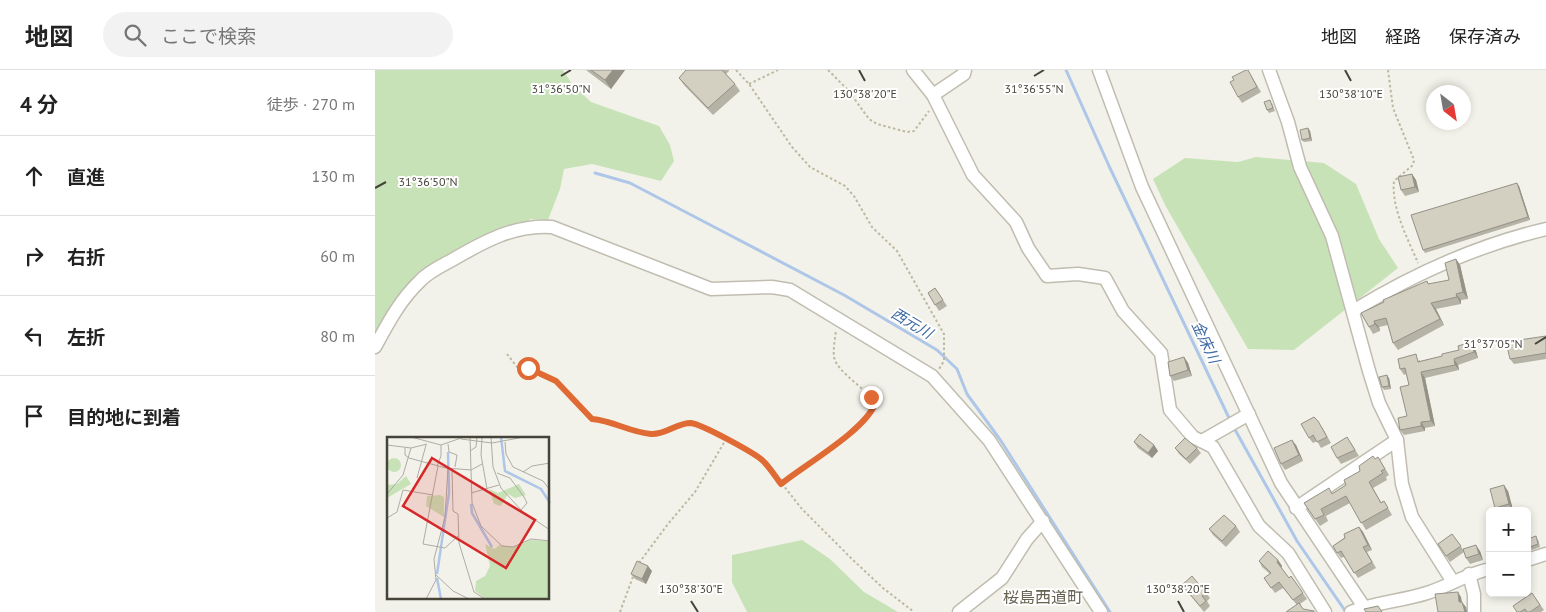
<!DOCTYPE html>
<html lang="ja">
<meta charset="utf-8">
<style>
:root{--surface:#fff;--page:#f2f2f2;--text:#222;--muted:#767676;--line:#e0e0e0}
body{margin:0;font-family:"PT Sans","Noto Sans JP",sans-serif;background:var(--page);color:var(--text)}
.controls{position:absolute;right:15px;bottom:15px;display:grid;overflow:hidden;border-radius:8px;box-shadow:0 2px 8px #0003}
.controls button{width:45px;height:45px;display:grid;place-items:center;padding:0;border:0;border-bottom:1px solid var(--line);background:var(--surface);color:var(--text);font:25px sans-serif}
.compass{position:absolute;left:1051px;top:15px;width:45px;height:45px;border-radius:50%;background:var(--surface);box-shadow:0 2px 8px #0003;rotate:149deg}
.stop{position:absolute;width:15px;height:15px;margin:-11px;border:4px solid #e06a34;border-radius:50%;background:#fff}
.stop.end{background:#e06a34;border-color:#fff;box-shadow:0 1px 5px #0008}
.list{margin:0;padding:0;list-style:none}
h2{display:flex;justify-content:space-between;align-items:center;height:65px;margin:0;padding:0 20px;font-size:21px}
h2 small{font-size:16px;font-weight:400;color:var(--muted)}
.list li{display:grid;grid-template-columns:32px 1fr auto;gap:15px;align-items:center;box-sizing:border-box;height:80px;padding:0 20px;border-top:1px solid var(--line)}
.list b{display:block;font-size:19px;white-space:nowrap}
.list em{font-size:16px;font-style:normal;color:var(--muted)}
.icon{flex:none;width:28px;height:28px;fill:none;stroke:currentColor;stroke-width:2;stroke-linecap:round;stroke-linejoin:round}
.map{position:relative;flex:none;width:1171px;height:542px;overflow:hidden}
header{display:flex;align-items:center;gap:30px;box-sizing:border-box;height:70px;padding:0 25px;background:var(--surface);border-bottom:1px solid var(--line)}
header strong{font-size:24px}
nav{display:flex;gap:28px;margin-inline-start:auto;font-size:18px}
.search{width:350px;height:45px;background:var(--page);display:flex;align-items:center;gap:12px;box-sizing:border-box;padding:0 18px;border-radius:28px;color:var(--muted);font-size:19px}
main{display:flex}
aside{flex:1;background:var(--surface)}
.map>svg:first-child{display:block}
.green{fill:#c8e2b8}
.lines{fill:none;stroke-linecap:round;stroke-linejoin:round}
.stream{stroke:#aec7e8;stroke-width:3}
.minor-casing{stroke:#c0bdb0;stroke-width:15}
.path{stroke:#bdb8a0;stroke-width:2;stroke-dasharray:2.5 2.5;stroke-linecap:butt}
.minor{stroke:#fff;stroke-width:12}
.wall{fill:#b5b2a6}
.shaded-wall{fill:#949187}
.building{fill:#d3cfc1;stroke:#949187}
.route{stroke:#e06a34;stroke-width:6}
.ticks{fill:none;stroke:#464339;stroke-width:2}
.labels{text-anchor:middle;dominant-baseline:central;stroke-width:4;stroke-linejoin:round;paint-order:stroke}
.water-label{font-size:15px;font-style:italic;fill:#3e69a5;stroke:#fff}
.quarter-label{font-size:16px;fill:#676251;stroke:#fff}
.inset-river{fill:none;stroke:#aec7e8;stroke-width:2.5}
.inset-road{fill:none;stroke:#aeaca3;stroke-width:1}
.view{fill:#d62828;fill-opacity:0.15;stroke:#d62828;stroke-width:2.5}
.inset-edge{fill:none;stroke:#464339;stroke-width:2.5}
.ticks-label{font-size:12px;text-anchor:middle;fill:#464339;stroke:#fff;stroke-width:4;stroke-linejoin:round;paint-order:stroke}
</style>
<header>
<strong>地図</strong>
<div class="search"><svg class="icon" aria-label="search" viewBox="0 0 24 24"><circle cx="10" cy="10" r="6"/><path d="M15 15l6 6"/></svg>ここで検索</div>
<nav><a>地図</a><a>経路</a><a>保存済み</a></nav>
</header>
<main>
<aside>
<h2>4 分<small>徒歩 · 270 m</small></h2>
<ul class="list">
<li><svg class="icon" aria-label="ahead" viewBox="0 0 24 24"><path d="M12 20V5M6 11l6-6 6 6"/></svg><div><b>直進</b></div><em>130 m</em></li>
<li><svg class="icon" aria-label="right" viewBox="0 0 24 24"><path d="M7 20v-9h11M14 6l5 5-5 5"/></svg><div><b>右折</b></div><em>60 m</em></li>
<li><svg class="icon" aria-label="left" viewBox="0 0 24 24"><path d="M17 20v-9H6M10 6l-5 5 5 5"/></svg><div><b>左折</b></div><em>80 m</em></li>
<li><svg class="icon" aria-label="arrive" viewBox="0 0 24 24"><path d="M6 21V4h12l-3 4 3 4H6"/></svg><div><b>目的地に到着</b></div></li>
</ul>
</aside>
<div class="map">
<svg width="1171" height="542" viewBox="0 0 1171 542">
<rect width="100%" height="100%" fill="#f3f2ea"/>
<!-- green -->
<g class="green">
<polygon points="0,0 188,0 197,14 216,32 284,56 295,75 299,91 286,111 217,94 189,99 185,119 173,150 155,149 149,156 47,202 0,267"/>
<polygon points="881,87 949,93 981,114 1004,169 1023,198 919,280 873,279 790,135 778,109 810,88 863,92"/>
<polygon points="427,470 455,489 489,522 523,542 372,542 357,512 357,485"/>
</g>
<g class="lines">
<!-- stream -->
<g class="stream">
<polyline points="691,0 734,96 855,350"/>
<polyline points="220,103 255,113 345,160 469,225 562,280 582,299 592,324 626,371 735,542"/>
<polyline points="858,356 922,471 971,542"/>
</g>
<defs>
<g id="minor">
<polyline points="538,0 558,25 598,105 641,152 653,178 672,206 703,204 730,208 748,241 786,283 795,340 818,367 838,377 884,456 913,483 950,542"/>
<polyline points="724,0 767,117 906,413 989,537"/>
<polyline points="894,0 913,52 925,97 957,166 994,301 1004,333 1022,370 1027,414 1037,447 1078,512"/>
<polyline points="558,25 589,4 590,0"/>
<path d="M 978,241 C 1037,205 1103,175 1171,159"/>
<path d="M 0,277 C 13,253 25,230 45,211 C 53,202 66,196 77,190 C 108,172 140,154 177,157 L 336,219 L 397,217 L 415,220 L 557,306 L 614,370 L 726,542"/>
<polyline points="827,371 874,344"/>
<polyline points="921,438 1022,370"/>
<polyline points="1152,490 1171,484"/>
<polyline points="1094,504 1099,524 1099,542"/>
<polyline points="584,542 627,508 652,469 668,451"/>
<path d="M 976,542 C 1002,532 1027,531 1052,523 C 1074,516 1091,504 1115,499"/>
</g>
</defs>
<!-- minor casing -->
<use href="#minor" class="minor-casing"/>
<!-- path -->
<g class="path">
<polyline points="361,0 374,14 417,77 435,97 470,116 479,126 497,157 522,181 569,264 569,291 564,299"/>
<polyline points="453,0 473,20 494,49 502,54 532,62 539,61 554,41"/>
<path d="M 1013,0 L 1018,38 L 1039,90 L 1038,95 L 1019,111 C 1016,138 1033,169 1043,193"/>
<polyline points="374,14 403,0"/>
<path d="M 132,284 L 142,297 C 178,301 194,325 217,349 L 234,350 L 262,363 L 279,364 L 317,353 L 326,356 L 380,384 L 389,391 L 427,439 L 478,490 L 508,518 L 539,542"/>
<path d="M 406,414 C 431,394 489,361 500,334 C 492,318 462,303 459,287 C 458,279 460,269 461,260"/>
<polyline points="264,493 293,454 320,422 350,371"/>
<polyline points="245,542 259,504"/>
</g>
<!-- minor -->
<use href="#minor" class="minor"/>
</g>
<!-- wall -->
<g class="wall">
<polygon points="211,0 250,0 236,19"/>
<polygon points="311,0 354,0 354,1 351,4 360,14 365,21 338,45 309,15 304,8"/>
<polygon points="876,5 886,22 867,33 863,27"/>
<polygon points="897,33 900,41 894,43 892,40"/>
<polygon points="933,58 935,61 937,71 929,72 927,70"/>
<polygon points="1037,104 1041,110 1044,122 1030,126 1026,120"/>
<polygon points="1144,116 1155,150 1050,183 1048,180"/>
<polygon points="1081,189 1085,195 1093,229 1086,230 1086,234 1061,239 1069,255 1023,280 1018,273 1013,255 1004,257 1005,261 998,264 986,243 1054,214 1074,210"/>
<polygon points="560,218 572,236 564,241 553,223"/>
<polygon points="1171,266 1171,289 1139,294 1135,289"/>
<polygon points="1096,272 1100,278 1103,288 1083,295 1084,300 1050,308 1060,356 1050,358 1050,361 1029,365 1025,360 1032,346 1034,315 1031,304 1029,305 1025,299 1045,290 1045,291 1067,286 1084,280"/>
<polygon points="809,287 813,293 817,306 799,311 795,306"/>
<polygon points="1014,308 1016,319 1009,320 1007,317"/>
<polygon points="947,357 956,373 946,378 942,371 938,373 934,368"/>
<polygon points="759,372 779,375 783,381 777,388 763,378"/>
<polygon points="976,373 984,386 966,394 962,388"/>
<polygon points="921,375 928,391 910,400 906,394"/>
<polygon points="800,378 822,378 826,383 815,394 804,384"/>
<polygon points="1003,387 1014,405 1011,407 1012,410 998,418 1006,432 1009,431 1017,445 991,460 975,433 951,446 953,451 945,456 929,433 958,423 971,415 985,401"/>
<polygon points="1133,421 1138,440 1135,441 1122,441 1120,438"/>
<polygon points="861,456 865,462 851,477 838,465 834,459"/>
<polygon points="984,457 988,462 997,480 992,482 1001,498 983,508 969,487 966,488 958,476"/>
<polygon points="1077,464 1089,481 1105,481 1108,490 1095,494 1091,488 1089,482 1075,492 1063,474"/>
<polygon points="1163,469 1165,477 1157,480 1155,477"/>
<polygon points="903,490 907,496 906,497 914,508 916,506 932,529 925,534 928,539 939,541 940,542 911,542 922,535 908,518 900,523 889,508 895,504 887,497 884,491"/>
<polygon points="277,501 271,514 260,509 256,504"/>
<polygon points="807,515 831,523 835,528 832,531 835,536 829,542"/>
<polygon points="1157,523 1169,540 1166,542 1142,542"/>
</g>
<!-- shaded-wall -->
<g class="shaded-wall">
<polygon points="238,0 250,0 236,19 230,10"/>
<polygon points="933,58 935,61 937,71 935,68"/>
<polygon points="1037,104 1041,110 1044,122 1040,117"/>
<polygon points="1142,113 1144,116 1155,150 1153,147"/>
<polygon points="1081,189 1085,195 1093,229 1088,222"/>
<polygon points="1081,224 1086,230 1086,234 1082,227"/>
<polygon points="1056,233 1061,239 1069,255 1065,249"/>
<polygon points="999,251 1004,257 1005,261 1000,254"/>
<polygon points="1096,272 1100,278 1103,288 1099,282"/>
<polygon points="809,287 813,293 817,306 813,300"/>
<polygon points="1079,289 1083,295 1084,300 1080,295"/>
<polygon points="1046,302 1050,308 1060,356 1056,351"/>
<polygon points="1012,305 1014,308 1016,319 1014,316"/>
<polygon points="1046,352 1050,358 1050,361 1046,356"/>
<polygon points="917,370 921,375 928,391 924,385"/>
<polygon points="779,375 783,381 777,388 773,383"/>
<polygon points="1129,415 1133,421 1138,440 1134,434"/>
<polygon points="984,457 988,462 997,480 993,475"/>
<polygon points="1101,475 1105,481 1108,490 1104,484"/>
<polygon points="903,490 907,496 906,498 902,492"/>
<polygon points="273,496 277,501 271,514 267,509"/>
<polygon points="1083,522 1086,527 1088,537 1084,532"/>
<polygon points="1087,532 1091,537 1092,542 1090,542"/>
</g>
<!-- building -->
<g class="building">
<polygon points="216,0 238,0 230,10"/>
<polygon points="311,0 347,0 360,14 333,38 304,8"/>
<polygon points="871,0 873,0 882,17 863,27 855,12 859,10 857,7"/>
<polygon points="895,30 898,38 892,40 889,32"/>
<polygon points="933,58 935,68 927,70 925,60"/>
<polygon points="1037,104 1040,117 1026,120 1023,107"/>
<polygon points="1142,113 1153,147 1048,180 1036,145"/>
<polygon points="1081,189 1088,222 1081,224 1082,227 1056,233 1065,249 1018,273 1011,248 999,251 1000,254 994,257 986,243 1009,232 1008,230 1052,211 1053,214 1074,210 1070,193"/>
<polygon points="560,218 568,230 560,235 553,223"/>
<polygon points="1171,266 1171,283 1135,289 1131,272"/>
<polygon points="1096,272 1099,282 1079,289 1080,295 1046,302 1056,351 1046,352 1046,356 1025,360 1023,348 1032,346 1025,317 1034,315 1030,298 1025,299 1023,289 1041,284 1043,292 1067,286 1067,284 1084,280 1083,276"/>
<polygon points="809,287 813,300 795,306 793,292"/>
<polygon points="1012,305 1014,316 1007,317 1004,307"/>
<polygon points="939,347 943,351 952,367 942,372 938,365 934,368 926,354"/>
<polygon points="765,364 779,375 773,383 759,372"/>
<polygon points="972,367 980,380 962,388 956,377"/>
<polygon points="810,368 822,378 811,389 800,378"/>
<polygon points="917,370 924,385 906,394 899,378"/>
<polygon points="998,386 1000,389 1003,387 1010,399 1006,401 1008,403 994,412 1006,433 1009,431 1013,438 986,453 971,426 946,439 949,445 940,449 929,433 954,418 957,424 971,415 969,410 985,401 984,396"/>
<polygon points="1129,415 1134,434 1120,438 1115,419"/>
<polygon points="849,445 861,456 847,471 834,459"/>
<polygon points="984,457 993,475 988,477 997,492 979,503 966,481 962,483 958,476 970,468 969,464"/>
<polygon points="1077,464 1086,476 1071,486 1063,474"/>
<polygon points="1161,466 1163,474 1155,477 1153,469"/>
<polygon points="1101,475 1104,484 1091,488 1088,479"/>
<polygon points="893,481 903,490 902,492 914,508 916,506 928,523 918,530 904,512 896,518 889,508 896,503 884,491"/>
<polygon points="262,491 273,496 267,509 256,504"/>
<polygon points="817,506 831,523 827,526 831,531 825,536 807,515"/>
<polygon points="1083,522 1084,532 1087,532 1090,542 1063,542 1060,524"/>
<polygon points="1157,523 1165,535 1155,542 1152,542 1150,539 1145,542 1142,542 1138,536"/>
<polygon points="924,533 928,539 939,541 939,542 911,542"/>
<polygon points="1003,536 1007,542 991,542 989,539"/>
</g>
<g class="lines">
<!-- route -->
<path class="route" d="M 153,298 L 181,311 L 217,349 C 239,351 254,362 276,364 C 291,365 301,353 316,353 C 326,354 378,382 387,390 C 394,396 400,406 406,414 C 431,394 489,361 500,334 L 496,327"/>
</g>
<!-- ticks -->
<path class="ticks" d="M 484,0 L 490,11M 970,0 L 976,11M 186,6 L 196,0M 659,6 L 669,0M 0,118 L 11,112M 1160,274 L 1171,267M 316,531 L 323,542M 803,531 L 809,542"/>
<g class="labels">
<!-- water labels -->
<g class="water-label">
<text transform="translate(537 253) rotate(31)">西元川</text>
<text transform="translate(831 272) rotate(65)">金床川</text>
</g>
<!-- quarter labels -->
<g class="quarter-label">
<text x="668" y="527">桜島西道町</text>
</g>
</g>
<!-- overview -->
<g transform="translate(12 367)">
<rect width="162" height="162" fill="#f3f2ea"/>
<path d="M0 28a7 7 0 1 1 14 0a7 7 0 1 1-14 0ZM 19,39 L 24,47 L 0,61 L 0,48 L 10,47 ZM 132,47 L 139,58 L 128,61 L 121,57 L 114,69 L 107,67 L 102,52 L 111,56 ZM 53,58 L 57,60 L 57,80 L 39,69 L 40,59 ZM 143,103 L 162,104 L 162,162 L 99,162 L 88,154 L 89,144 L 98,139 L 103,129 L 98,107 L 108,112 L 112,108 L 126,110 Z" fill="#c8e2b8"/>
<path class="inset-river" d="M 114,0 L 118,34 L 154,52 L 163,66M 84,67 L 85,76 L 105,110M 50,137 L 62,56 L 61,15M 50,141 L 54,162"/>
<path class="inset-road" d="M 24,0 L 54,8 L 77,0M 83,0 L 85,66 L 94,89 L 115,109 L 126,110 L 144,102 L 163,104M 95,0 L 94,18 L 100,52M 104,0 L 106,30 L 114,51 L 135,74 L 163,93M 74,2 L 105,6 L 137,0M 118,5 L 119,17 L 126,30 L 156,44 L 163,53M 61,7 L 62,15 L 70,18 L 68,30M 0,8 L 24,11 L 40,7M 18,11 L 18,18 L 22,21 L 59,31 L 84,33 L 95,27M 83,14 L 89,10 L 90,0M 50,29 L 54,19 L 54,8M 51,29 L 36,107 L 58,111 L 71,99M 65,32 L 66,74 L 71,77 L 72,106 L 87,155 L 98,162M 136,35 L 145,29 L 163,26M 110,36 L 123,41 L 137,60 L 140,66 L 134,73M 30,41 L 39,8M 84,56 L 112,48M 0,57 L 16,38 L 24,11M 0,81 L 10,75 L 16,53 L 46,58M 49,138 L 66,154 L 82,162M 39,162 L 49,143 L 47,122 L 58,80 L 61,31"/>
<path class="view" d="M 45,21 L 148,83 L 119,131 L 16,69 Z"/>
<rect width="162" height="162" class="inset-edge"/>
</g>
<g class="ticks-label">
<text x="186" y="23">31°36'50"N</text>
<text x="659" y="23">31°36'55"N</text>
<text x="490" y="28">130°38'20"E</text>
<text x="976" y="28">130°38'10"E</text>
<text x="53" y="116">31°36'50"N</text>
<text x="1118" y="278">31°37'05"N</text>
<text x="316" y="523">130°38'30"E</text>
<text x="803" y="523">130°38'20"E</text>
</g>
</svg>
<div class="controls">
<button>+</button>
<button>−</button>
</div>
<svg class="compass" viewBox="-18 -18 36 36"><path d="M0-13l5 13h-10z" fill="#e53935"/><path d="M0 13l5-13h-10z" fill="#767676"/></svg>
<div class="stop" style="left:153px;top:298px"></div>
<div class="stop end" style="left:496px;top:327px"></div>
</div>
</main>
